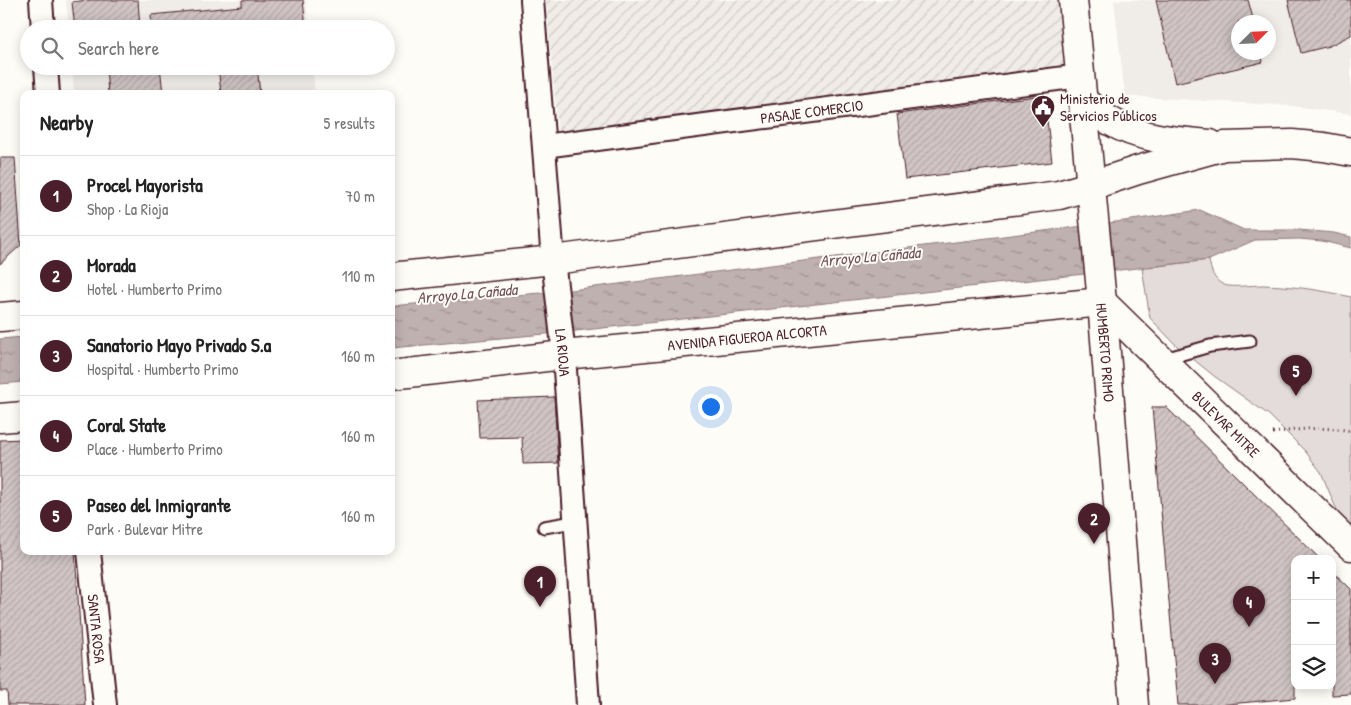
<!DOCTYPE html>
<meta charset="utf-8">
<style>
:root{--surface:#fff;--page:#f6f6f6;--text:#222;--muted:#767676;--line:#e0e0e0;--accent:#4a1f2b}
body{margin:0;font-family:"Patrick Hand",sans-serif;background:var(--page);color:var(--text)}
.controls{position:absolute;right:15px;bottom:15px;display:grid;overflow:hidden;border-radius:10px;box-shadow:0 2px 12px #0003}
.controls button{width:45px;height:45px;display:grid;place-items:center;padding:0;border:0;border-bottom:1px solid var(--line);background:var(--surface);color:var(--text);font:25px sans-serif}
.compass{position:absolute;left:1231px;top:15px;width:45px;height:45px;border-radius:50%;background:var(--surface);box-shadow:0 2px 12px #0003;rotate:66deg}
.you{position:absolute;left:710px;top:406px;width:18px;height:18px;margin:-12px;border:4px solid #fff;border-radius:50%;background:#1a73e8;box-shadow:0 0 0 8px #1a73e833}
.badge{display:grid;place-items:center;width:32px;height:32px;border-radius:50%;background:var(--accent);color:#fff;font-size:16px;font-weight:700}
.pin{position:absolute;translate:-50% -41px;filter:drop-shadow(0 1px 2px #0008)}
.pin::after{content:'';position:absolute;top:26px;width:18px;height:15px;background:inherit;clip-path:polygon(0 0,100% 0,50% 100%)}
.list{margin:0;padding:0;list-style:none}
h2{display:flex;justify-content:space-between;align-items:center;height:65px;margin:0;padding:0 20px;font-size:21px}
h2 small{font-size:16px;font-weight:400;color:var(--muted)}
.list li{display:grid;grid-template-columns:32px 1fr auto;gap:15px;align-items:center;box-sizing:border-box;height:80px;padding:0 20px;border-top:1px solid var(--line)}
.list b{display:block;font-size:19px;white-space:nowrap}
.list p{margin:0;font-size:16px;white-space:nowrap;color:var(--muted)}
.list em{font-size:16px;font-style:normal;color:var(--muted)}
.icon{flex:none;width:28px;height:28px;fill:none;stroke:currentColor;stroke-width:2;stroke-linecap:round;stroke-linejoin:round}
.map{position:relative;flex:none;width:1351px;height:705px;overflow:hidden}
.search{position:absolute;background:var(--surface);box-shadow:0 2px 12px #0003;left:20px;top:20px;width:375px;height:55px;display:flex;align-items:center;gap:12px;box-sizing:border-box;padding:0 18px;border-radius:28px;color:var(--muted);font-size:19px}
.panel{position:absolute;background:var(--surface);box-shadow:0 2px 12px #0003;left:20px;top:90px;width:375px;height:465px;border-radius:10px}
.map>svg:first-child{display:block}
.built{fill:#f0ece8;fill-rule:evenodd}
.industrial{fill:url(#industrial-furrows)}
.green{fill:#e3dcda;stroke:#967e82}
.water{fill:url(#water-ripples);stroke:#91777b}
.building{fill:url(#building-hatch);stroke:#4a1f2b}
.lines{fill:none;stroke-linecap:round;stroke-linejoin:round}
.service-casing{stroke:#4a1f2b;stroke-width:15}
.minor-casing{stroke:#4a1f2b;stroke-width:26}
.tertiary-casing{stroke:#4a1f2b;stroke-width:31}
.secondary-casing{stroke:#4a1f2b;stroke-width:31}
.primary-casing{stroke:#4a1f2b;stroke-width:31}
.path{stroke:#4a1f2b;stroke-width:3;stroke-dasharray:1 4;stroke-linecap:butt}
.service{stroke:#fdfcf7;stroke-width:11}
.minor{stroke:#fdfcf7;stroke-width:22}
.tertiary{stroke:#fdfcf7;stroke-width:28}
.secondary{stroke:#fdfcf7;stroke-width:28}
.primary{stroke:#fdfcf7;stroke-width:28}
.labels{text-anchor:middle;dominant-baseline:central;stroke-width:4;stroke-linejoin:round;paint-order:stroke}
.poi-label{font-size:15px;fill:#4a1f2b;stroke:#fdfcf7;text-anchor:start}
.street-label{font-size:15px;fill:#4a1f2b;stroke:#fdfcf7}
.water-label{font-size:16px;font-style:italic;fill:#73525a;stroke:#fdfcf7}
</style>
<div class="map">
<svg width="1351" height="705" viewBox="0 0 1351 705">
<defs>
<pattern id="industrial-furrows" width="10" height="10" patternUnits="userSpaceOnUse" patternTransform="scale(1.25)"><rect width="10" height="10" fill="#f0ece8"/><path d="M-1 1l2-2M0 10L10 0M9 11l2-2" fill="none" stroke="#cfcac7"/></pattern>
<pattern id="water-ripples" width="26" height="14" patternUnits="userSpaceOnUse" patternTransform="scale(1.25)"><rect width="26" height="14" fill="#c0b1b1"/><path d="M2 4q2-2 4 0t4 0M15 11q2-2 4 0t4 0" fill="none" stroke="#9e8f90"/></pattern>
<pattern id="building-hatch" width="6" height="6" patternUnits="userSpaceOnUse" patternTransform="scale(1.25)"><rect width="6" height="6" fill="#d0c5c4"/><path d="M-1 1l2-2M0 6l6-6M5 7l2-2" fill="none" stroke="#b4a9a9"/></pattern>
</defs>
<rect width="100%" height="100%" fill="#fdfcf7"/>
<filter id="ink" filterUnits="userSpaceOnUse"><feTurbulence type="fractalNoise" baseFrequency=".02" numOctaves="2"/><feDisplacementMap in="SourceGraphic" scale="10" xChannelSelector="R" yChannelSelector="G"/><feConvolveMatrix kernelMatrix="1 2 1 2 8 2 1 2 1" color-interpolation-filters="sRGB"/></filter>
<g filter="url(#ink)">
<!-- built -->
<g class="built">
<polygon points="66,0 306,0 309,29 69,29"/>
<path d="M 1114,0 L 1351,0 L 1351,114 L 1293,106 L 1125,96 ZM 1238,22 L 1268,22 L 1268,52 L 1238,52 Z"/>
<polygon points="72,66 312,66 315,94 74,94"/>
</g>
<!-- industrial -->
<polygon class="industrial" points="546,0 1058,0 1065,65 558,133"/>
<!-- green -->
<path class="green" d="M 1209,260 C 1211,270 1213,280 1224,285 C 1233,288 1252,285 1263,285 C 1293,286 1322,290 1351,297 L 1351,539 L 1348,537 L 1321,472 L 1305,451 L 1269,415 L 1214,376 L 1177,346 L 1150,318 L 1142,268 Z"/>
<!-- water -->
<g class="water">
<polygon points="1200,210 1244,230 1299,230 1334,233 1351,237 1351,248 1322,241 1299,239 1255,240 1209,260 567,332 391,348 391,306 563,291 1132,220"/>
<polygon points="24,337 24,382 0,384 0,339"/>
</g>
<!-- building -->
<g class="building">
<polygon points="87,0 138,0 140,29 75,29 72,2"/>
<polygon points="242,0 303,0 306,29 152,29 151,15 242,6"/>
<polygon points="1156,0 1248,0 1254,22 1238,22 1238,52 1261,52 1263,62 1175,83"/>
<polygon points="1288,0 1351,0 1351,35 1329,46 1301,53"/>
<polygon points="106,66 160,66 163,94 108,94"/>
<polygon points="218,66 257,66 260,94 221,94"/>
<polygon points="1044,95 1052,162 905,179 897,114"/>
<polygon points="0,158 15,158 21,245 0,264"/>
<polygon points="554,397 558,463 523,464 522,437 480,438 478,400"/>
<polygon points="1152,407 1166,407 1320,559 1295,559 1295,698 1217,705 1178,705"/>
<polygon points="24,439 24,551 75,551 85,705 8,705 7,691 0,691 0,440"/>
<polygon points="1332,571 1351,589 1351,694 1332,695"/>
</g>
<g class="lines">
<defs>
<g id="service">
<polyline points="1161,360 1210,346 1250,341"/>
<polyline points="544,527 574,522"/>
</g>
<g id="minor">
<polyline points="41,0 43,29"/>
<path id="s1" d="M 532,0 L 553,260 L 564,355 L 588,705"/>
<polyline points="46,66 48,94"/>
<path id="s2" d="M 544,146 L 1080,76"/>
<path id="s3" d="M 89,551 L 105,705"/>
</g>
<g id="tertiary">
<path id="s4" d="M 1102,302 L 1351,546"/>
</g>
<g id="secondary">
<path d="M 1082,100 C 1091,107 1100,115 1110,121 C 1140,139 1176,141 1210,144"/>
<polyline points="1090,186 1138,170 1224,146 1292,144 1324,147 1351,152"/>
</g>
<g id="primary">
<path id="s5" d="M 1073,0 L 1102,302 L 1134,705"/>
<polyline points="391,277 553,260 1059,195 1090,186"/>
<polyline points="0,317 24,315"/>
<path id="s6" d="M 391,375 L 564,355 L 1102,302"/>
<polyline points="0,418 24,416"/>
</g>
</defs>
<!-- service casing -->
<use href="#service" class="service-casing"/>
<!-- minor casing -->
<use href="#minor" class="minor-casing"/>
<!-- tertiary casing -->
<use href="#tertiary" class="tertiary-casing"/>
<!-- secondary casing -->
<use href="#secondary" class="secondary-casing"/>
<!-- primary casing -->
<use href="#primary" class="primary-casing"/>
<!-- path -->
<path class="path" d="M 1273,433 C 1300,429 1325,426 1351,431"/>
<!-- service -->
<use href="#service" class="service"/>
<!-- minor -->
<use href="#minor" class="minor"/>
<!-- tertiary -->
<use href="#tertiary" class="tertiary"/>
<!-- secondary -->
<use href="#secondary" class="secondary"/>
<!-- primary -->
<use href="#primary" class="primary"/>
</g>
</g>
<!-- icons -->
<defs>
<symbol id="civic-pin" viewBox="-11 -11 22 30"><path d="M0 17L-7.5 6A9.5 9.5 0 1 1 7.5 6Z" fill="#4a1f2b" stroke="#fdfcf7"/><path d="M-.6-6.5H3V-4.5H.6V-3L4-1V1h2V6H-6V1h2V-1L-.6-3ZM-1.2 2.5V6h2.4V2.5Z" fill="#fff"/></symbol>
</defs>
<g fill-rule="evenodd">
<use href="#civic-pin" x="1029" y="93" width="28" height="38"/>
</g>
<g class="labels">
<!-- poi labels -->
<g class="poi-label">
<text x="1060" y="98">Ministerio de<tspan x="1060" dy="17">Servicios Públicos</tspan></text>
</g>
<!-- street labels -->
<g class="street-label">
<text stroke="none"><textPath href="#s2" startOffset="270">PASAJE COMERCIO</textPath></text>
<text stroke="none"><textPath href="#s6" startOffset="358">AVENIDA FIGUEROA ALCORTA</textPath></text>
<text stroke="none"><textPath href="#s1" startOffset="354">LA RIOJA</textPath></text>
<text stroke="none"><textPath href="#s5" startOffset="354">HUMBERTO PRIMO</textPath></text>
<text stroke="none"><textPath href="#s4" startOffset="174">BULEVAR MITRE</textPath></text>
<text stroke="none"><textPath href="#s3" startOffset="78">SANTA ROSA</textPath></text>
</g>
<!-- water labels -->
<g class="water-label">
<text transform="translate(870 256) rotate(-5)">Arroyo La Cañada</text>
<text transform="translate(467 293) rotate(-5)">Arroyo La Cañada</text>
</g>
</g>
</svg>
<div class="controls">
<button>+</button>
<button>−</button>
<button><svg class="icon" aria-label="layers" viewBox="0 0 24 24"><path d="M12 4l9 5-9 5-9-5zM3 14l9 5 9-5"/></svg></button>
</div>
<svg class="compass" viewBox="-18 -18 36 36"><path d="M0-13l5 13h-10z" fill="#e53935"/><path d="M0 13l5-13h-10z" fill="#767676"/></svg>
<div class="you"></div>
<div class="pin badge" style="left:540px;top:607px">1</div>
<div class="pin badge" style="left:1094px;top:544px">2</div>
<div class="pin badge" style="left:1215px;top:684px">3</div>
<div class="pin badge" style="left:1249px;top:627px">4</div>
<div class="pin badge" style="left:1296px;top:396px">5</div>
<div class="search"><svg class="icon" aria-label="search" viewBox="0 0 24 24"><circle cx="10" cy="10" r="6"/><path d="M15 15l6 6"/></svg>Search here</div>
<section class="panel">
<h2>Nearby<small>5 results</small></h2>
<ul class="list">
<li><span class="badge">1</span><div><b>Procel Mayorista</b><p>Shop · La Rioja</p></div><em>70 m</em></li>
<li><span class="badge">2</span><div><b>Morada</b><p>Hotel · Humberto Primo</p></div><em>110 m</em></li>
<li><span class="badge">3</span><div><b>Sanatorio Mayo Privado S.a</b><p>Hospital · Humberto Primo</p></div><em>160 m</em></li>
<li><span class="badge">4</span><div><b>Coral State</b><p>Place · Humberto Primo</p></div><em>160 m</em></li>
<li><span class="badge">5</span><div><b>Paseo del Inmigrante</b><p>Park · Bulevar Mitre</p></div><em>160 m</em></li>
</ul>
</section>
</div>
